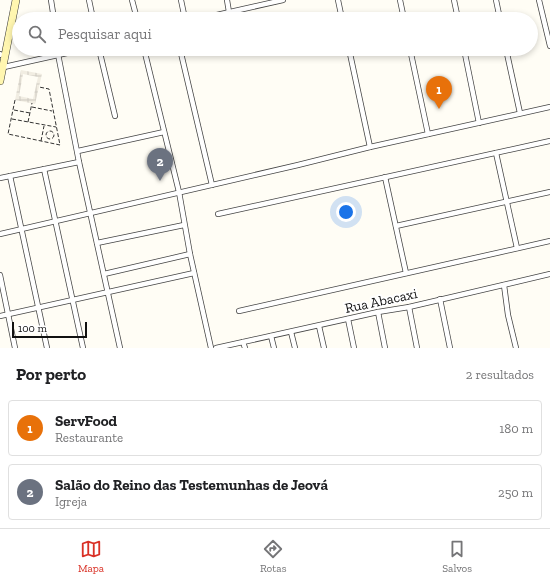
<!DOCTYPE html>
<html lang="pt">
<meta charset="utf-8">
<style>
:root{--surface:#fff;--page:#f2f2f2;--text:#202124;--muted:#757577;--line:#e0e0e0;--accent:#d93025}
body{margin:0;font-family:"Zilla Slab",serif;background:var(--page);color:var(--text)}
.scale{position:absolute;left:12px;bottom:10px;width:75px;box-sizing:border-box;padding-left:4px;border:2px solid #111;border-top:0;font-size:11px;line-height:14px;white-space:nowrap;color:#111;-webkit-text-stroke:3px #fff;paint-order:stroke}
.you{position:absolute;left:346px;top:212px;width:14px;height:14px;margin:-10px;border:3px solid #fff;border-radius:50%;background:#1a73e8;box-shadow:0 0 0 6px #1a73e833}
.badge{display:grid;place-items:center;width:26px;height:26px;border-radius:50%;background:var(--accent);color:#fff;font-size:13px;font-weight:700}
.pin{position:absolute;translate:-50% -33px;filter:drop-shadow(0 1px 2px #0008)}
.pin::after{content:'';position:absolute;top:21px;width:14px;height:12px;background:inherit;clip-path:polygon(0 0,100% 0,50% 100%)}
.list{margin:0;padding:0;list-style:none}
h2{display:flex;justify-content:space-between;align-items:center;height:52px;margin:0;padding:0 16px;font-size:17px}
h2 small{font-size:13px;font-weight:400;color:var(--muted)}
.list li{display:grid;grid-template-columns:26px 1fr auto;gap:12px;align-items:center;box-sizing:border-box;height:56px;margin:0 8px 8px;padding:0 8px;border:1px solid var(--line);border-radius:4px}
.list b{display:block;font-size:15px;white-space:nowrap}
.list p{margin:0;font-size:13px;white-space:nowrap;color:var(--muted)}
.list em{font-size:13px;font-style:normal;color:var(--muted)}
.icon{flex:none;width:22px;height:22px;fill:none;stroke:currentColor;stroke-width:2;stroke-linecap:round;stroke-linejoin:round}
.map{position:relative;flex:none;width:550px;height:348px;overflow:hidden}
.search{position:absolute;background:var(--surface);box-shadow:0 2px 6px #0003;left:12px;right:12px;top:12px;height:44px;display:flex;align-items:center;gap:10px;box-sizing:border-box;padding:0 14px;border-radius:22px;color:var(--muted);font-size:15px}
.sheet{height:180px;background:var(--surface)}
nav{display:flex;justify-content:space-around;align-items:center;box-sizing:border-box;height:56px;border-top:1px solid var(--line);background:var(--surface);font-size:11px;color:var(--muted)}
nav a{display:grid;justify-items:center;gap:2px}
nav .on{color:var(--accent)}
.map>svg:first-child{display:block}
.plaza{fill:url(#plaza-grid);fill-rule:evenodd}
.lines{fill:none;stroke-linecap:round;stroke-linejoin:round}
.street-casing{stroke:#444;stroke-width:6}
.secondary-casing{stroke:#333;stroke-width:8}
.path{stroke:#333;stroke-width:1;stroke-dasharray:4 2;stroke-linecap:butt}
.street{stroke:#fff;stroke-width:4.5}
.secondary{stroke:#fff6b0;stroke-width:7}
.labels{text-anchor:middle;dominant-baseline:central;stroke-width:4;stroke-linejoin:round;paint-order:stroke}
.street-label{font-size:14px;fill:#111;stroke:#fff}
</style>
<div class="map">
<svg width="550" height="348" viewBox="0 0 550 348">
<defs>
<pattern id="plaza-grid" width="8" height="8" patternUnits="userSpaceOnUse"><rect width="8" height="8" fill="#f1ede2"/><path d="M0 4h8M4 0v8" fill="none" stroke="#cecac1"/></pattern>
</defs>
<rect width="100%" height="100%" fill="#fffdf5"/>
<!-- plaza -->
<path class="plaza" d="M 21,70 L 42,74 L 35,104 L 15,100 ZM 23,74 L 38,77 L 33,99 L 19,96 Z"/>
<g class="lines">
<defs>
<g id="street">
<polyline points="51,0 54,19"/>
<polyline points="89,0 93,19"/>
<polyline points="132,0 137,19"/>
<polyline points="181,0 185,19"/>
<polyline points="227,0 229,12"/>
<polyline points="338,0 342,19"/>
<polyline points="400,0 404,19"/>
<polyline points="454,0 458,19"/>
<polyline points="496,0 500,19"/>
<polyline points="539,0 550,46"/>
<polyline points="199,19 283,0"/>
<polyline points="57,49 79,162 120,348"/>
<polyline points="99,49 115,116"/>
<polyline points="144,49 179,192 190,254 211,348"/>
<polyline points="180,49 212,185"/>
<polyline points="349,49 370,147"/>
<polyline points="410,49 428,134"/>
<polyline points="464,49 479,123"/>
<polyline points="506,49 520,113"/>
<polyline points="0,55 0,54"/>
<polyline points="4,67 85,49"/>
<polyline points="78,151 164,132"/>
<polyline points="496,153 517,248"/>
<polyline points="44,169 83,348"/>
<polyline points="10,176 47,348"/>
<polyline points="385,177 406,273"/>
<polyline points="0,178 79,162"/>
<polyline points="218,214 550,141"/>
<polyline points="396,226 550,192"/>
<polyline points="0,234 298,165 370,147 550,107"/>
<polyline points="97,243 184,225"/>
<polyline points="104,274 190,254"/>
<polyline points="0,275 15,348"/>
<polyline points="504,285 508,315 516,348"/>
<polyline points="440,299 450,348"/>
<polyline points="409,307 417,348"/>
<polyline points="239,311 550,241"/>
<polyline points="378,312 385,348"/>
<polyline points="0,316 194,273"/>
<polyline points="348,319 354,348"/>
<polyline points="319,326 324,348"/>
<polyline points="291,332 295,348"/>
<polyline points="271,336 274,348"/>
<polyline points="243,342 245,348"/>
<polyline points="216,348 378,312 409,307 550,274"/>
</g>
<polyline id="secondary" points="0,81 16,0"/>
</defs>
<!-- street casing -->
<use href="#street" class="street-casing"/>
<!-- secondary casing -->
<use href="#secondary" class="secondary-casing"/>
<!-- path -->
<g class="path">
<polyline points="15,100 8,134 60,145 49,89 39,87"/>
<polyline points="32,107 52,111"/>
<polyline points="14,110 30,113"/>
<polyline points="12,119 56,127"/>
<polyline points="28,122 32,103"/>
<circle cx="50" cy="135" r="4"/>
<polyline points="41,141 44,126"/>
</g>
<!-- street -->
<use href="#street" class="street"/>
<!-- secondary -->
<use href="#secondary" class="secondary"/>
</g>
<g class="labels">
<!-- street labels -->
<g class="street-label">
<text transform="translate(381 301) rotate(-12)">Rua Abacaxi</text>
</g>
</g>
</svg>
<div class="scale">100 m</div>
<div class="you"></div>
<div class="pin badge" style="left:439px;top:109px;background:#e8710a">1</div>
<div class="pin badge" style="left:160px;top:181px;background:#6b7280">2</div>
<div class="search"><svg class="icon" aria-label="search" viewBox="0 0 24 24"><circle cx="10" cy="10" r="6"/><path d="M15 15l6 6"/></svg>Pesquisar aqui</div>
</div>
<section class="sheet">
<h2>Por perto<small>2 resultados</small></h2>
<ul class="list">
<li><span class="badge" style="background:#e8710a">1</span><div><b>ServFood</b><p>Restaurante</p></div><em>180 m</em></li>
<li><span class="badge" style="background:#6b7280">2</span><div><b>Salão do Reino das Testemunhas de Jeová</b><p>Igreja</p></div><em>250 m</em></li>
</ul>
</section>
<nav>
<a class="on"><svg class="icon" aria-label="map" viewBox="0 0 24 24"><path d="M3 6l6-2 6 2 6-2v14l-6 2-6-2-6 2zM9 4v14M15 6v14"/></svg>Mapa</a>
<a><svg class="icon" aria-label="directions" viewBox="0 0 24 24"><path d="M12 3l9 9-9 9-9-9zM9 14v-3h6M13 9l2 2-2 2"/></svg>Rotas</a>
<a><svg class="icon" aria-label="saved" viewBox="0 0 24 24"><path d="M7 4h10v16l-5-4-5 4z"/></svg>Salvos</a>
</nav>
